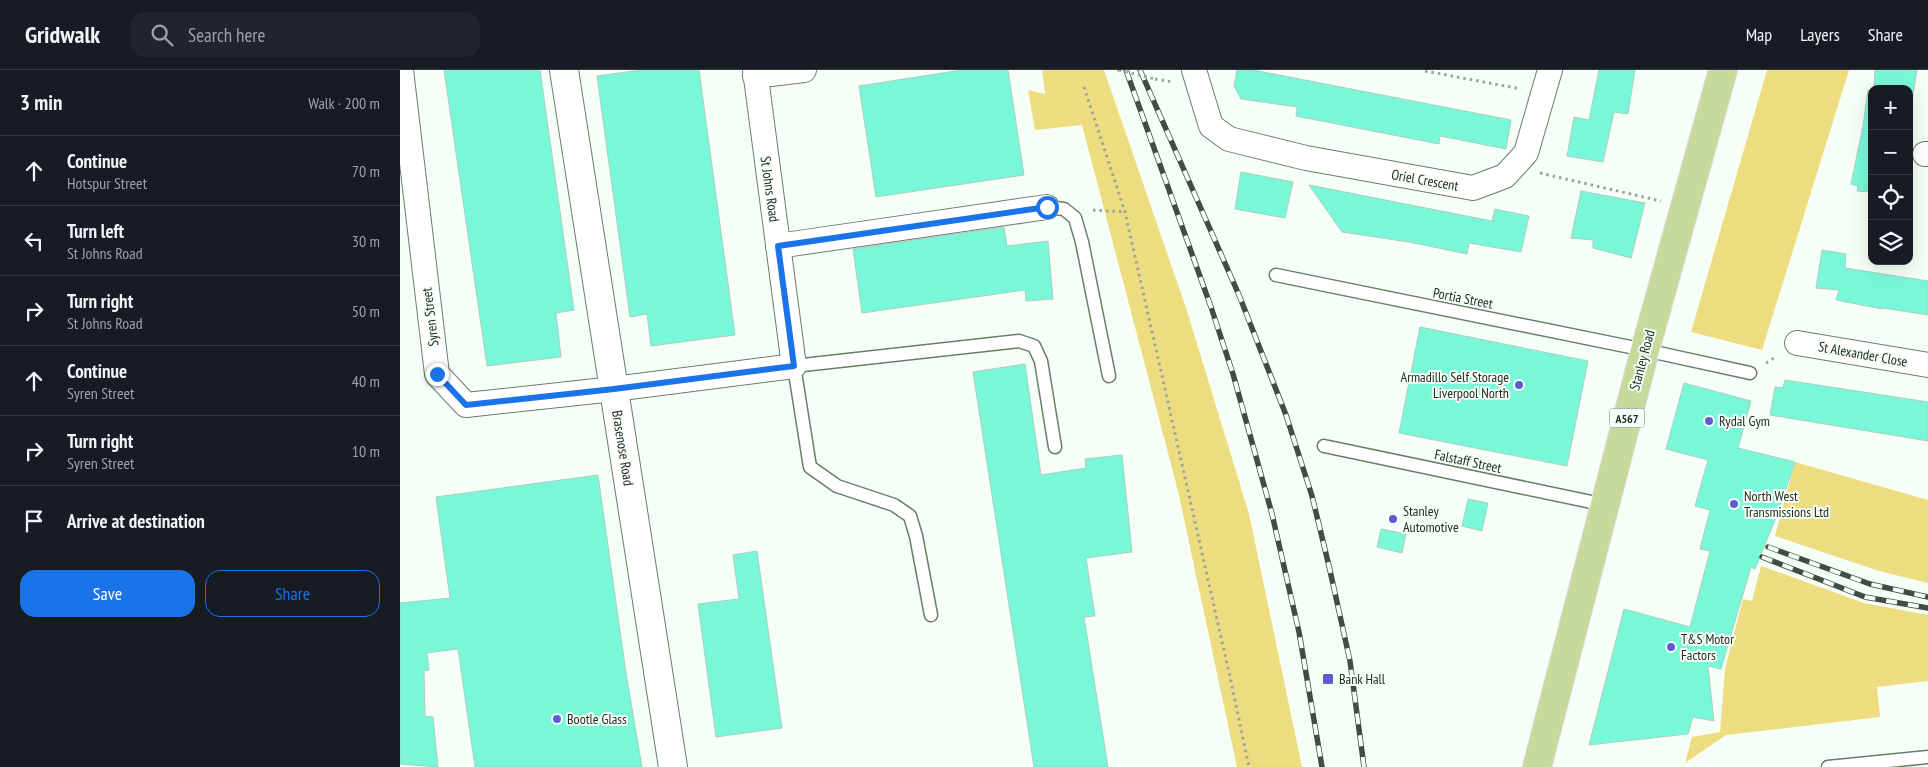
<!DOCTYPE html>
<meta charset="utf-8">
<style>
:root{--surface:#171b24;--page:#20242c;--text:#f1f3f6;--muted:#9ea1a6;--line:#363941;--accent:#1a73e8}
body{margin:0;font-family:"PT Sans Narrow",sans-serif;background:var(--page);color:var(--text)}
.controls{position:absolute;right:15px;top:15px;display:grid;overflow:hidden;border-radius:10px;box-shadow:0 5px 20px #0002}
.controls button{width:45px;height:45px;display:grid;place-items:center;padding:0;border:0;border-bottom:1px solid var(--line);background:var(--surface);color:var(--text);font:25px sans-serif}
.stop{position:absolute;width:15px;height:15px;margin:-11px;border:4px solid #1a73e8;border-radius:50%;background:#fff}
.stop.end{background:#1a73e8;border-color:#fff;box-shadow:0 1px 5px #0008}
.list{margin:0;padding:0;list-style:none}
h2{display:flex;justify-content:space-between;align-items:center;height:65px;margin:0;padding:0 20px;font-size:21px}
h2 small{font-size:16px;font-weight:400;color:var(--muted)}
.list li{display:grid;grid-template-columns:32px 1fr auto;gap:15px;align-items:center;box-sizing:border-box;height:70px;padding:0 20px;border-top:1px solid var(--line)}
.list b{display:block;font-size:19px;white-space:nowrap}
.list p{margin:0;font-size:16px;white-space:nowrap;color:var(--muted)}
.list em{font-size:16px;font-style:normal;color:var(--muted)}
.actions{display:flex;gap:10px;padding:15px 20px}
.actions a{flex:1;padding:11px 0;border:1px solid var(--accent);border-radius:15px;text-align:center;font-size:18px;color:var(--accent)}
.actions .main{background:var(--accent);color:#fff}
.icon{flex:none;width:28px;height:28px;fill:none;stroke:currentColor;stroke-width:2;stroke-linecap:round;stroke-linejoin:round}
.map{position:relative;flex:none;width:1528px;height:697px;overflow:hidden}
header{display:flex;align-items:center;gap:30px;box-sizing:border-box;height:70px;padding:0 25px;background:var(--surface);border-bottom:1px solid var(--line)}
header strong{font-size:24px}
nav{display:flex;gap:28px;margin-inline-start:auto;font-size:18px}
.search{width:350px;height:45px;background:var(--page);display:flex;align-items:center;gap:12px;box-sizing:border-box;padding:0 18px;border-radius:15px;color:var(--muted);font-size:19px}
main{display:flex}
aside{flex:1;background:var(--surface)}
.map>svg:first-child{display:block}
.green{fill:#eedc81}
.building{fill:#79f8d9;stroke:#abcdc3}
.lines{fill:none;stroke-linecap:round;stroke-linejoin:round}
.lane-casing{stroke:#687e6b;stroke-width:15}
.street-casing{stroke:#687e6b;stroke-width:26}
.secondary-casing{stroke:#687e6b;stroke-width:30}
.primary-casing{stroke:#dcdddc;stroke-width:30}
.path{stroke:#9ba49c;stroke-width:3;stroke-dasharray:2.5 4;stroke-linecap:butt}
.lane{stroke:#fff;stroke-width:12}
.street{stroke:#fff;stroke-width:24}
.secondary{stroke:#fff;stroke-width:28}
.primary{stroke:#c7da9b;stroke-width:28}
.rail-casing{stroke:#434c44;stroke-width:5.5}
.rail{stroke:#f5fff6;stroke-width:4;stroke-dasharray:11;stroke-linecap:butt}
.path-bridge{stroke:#9ba49c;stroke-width:3;stroke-dasharray:2.5 4;stroke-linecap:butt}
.route{stroke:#1a73e8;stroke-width:6}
.poi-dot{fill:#5b5bd3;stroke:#f5fff6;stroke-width:2}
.labels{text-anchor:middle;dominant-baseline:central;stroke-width:4;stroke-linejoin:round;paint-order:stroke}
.shield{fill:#f5fff6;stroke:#636c64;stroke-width:1}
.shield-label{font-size:12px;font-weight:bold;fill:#242d25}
.street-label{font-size:14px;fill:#242d25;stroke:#f5fff6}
.poi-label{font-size:14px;fill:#242d25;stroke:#f5fff6;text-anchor:start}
</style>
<header>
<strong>Gridwalk</strong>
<div class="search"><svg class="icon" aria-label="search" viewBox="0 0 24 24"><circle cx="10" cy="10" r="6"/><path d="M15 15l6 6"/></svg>Search here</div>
<nav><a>Map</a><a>Layers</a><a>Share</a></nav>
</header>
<main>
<aside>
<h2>3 min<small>Walk · 200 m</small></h2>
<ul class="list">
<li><svg class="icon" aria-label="ahead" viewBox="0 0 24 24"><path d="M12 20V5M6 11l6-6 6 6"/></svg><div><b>Continue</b><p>Hotspur Street</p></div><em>70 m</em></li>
<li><svg class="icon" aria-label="left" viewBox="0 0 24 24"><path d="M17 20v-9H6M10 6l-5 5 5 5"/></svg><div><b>Turn left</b><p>St Johns Road</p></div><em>30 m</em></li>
<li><svg class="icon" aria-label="right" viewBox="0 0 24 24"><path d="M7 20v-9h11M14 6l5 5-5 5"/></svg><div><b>Turn right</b><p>St Johns Road</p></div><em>50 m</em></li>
<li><svg class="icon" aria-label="ahead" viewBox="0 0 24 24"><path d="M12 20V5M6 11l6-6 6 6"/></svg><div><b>Continue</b><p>Syren Street</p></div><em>40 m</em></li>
<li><svg class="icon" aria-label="right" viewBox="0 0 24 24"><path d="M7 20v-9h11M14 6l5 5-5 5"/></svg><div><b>Turn right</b><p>Syren Street</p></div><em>10 m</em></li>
<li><svg class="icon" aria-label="arrive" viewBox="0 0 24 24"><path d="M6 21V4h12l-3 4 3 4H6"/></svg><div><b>Arrive at destination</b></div></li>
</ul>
<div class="actions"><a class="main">Save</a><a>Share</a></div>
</aside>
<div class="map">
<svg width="1528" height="697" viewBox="0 0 1528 697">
<rect width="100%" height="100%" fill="#f5fff6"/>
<!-- green -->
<g class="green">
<polygon points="642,0 704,0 787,241 849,444 902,697 837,697 778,421 682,55 635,60 628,20 645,24"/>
<polygon points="1367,0 1449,0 1362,280 1291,262"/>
<polygon points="1395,392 1528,430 1528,513 1479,501 1375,466"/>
<polygon points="1361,496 1464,533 1528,545 1528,611 1477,617 1480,647 1326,665 1285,693 1292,667 1320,662 1325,599 1343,529 1352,531"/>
</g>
<!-- building -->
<g class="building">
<polygon points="44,0 140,0 174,240 156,243 161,287 87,296"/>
<polygon points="241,0 299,0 335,265 251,276 247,244 230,247 197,6"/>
<polygon points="562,0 608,0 624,105 476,127 459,16"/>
<polygon points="837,0 853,0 1111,50 1106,79 1040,66 1039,74 896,46 897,37 841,29 834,16"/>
<polygon points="1199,0 1235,0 1228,44 1214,42 1203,92 1167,86 1174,47 1189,50"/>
<polygon points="1475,0 1517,0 1509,49 1509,19 1474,19"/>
<polygon points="1468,20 1472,21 1472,122 1457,121 1458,116 1451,114 1463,56"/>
<polygon points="841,102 893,112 885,148 835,139"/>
<polygon points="909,115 1092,151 1095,139 1129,146 1121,182 1069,173 1067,184 1009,172 942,162"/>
<polygon points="1181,121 1245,133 1231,188 1193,178 1193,170 1171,168"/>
<polygon points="604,157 607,176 648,171 653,229 626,231 625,220 462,243 453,179"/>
<polygon points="1422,180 1446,184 1445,198 1528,211 1528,245 1483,238 1482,239 1436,230 1439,220 1416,218"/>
<polygon points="1020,257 1188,291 1167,396 999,363"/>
<polygon points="625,294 641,405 686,398 685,389 722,385 732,482 686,488 695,546 684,547 708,697 634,697 573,302"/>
<polygon points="1385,310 1528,332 1528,371 1370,345 1375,317 1383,318"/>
<polygon points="1284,313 1351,331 1338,378 1395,392 1379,440 1355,499 1351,497 1321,599 1308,596 1314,651 1293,647 1288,664 1189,675 1224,539 1290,557 1310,481 1300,479 1310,440 1295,436 1308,390 1266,379"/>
<polygon points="198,405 226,603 242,697 75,697 58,579 27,583 29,600 24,601 25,646 33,647 38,697 0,694 0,533 50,528 36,427"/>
<polygon points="1068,429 1088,433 1082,461 1062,456"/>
<polygon points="981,459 1006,464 1002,483 977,477"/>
<polygon points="357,481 382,658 316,667 298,534 339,529 333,485"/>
</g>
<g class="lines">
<defs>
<g id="lane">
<polyline points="647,137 664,139 675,148 682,172 709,306"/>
<polyline points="876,205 1245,280 1350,303"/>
<polyline points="924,376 1206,435"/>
<polyline points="531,545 516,466 510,446 494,435 437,416 410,397 394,296 619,271 634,276 641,291 655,377"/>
<polyline points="1428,697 1528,687"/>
</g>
<g id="street">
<polyline points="1,0 37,304 66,335 214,319 394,296 355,0"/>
<polyline points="794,0 811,56 829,69 906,88 1073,118 1105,106 1126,83 1150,0"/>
<polyline points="355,6 404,0"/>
<polyline points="1525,84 1528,84"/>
<polyline points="378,176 647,137"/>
<polyline points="1397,273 1528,295"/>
</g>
<polyline id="secondary" points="164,0 273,697"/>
<polyline id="primary" points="1137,697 1245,280 1323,0"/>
</defs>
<!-- lane casing -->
<use href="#lane" class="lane-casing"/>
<!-- street casing -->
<use href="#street" class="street-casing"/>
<!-- secondary casing -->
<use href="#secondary" class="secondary-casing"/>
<!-- primary casing -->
<use href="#primary" class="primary-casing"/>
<!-- path -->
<g class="path">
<polyline points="717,0 719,0"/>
<polyline points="1025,1 1121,19"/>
<polyline points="755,9 773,12"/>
<polyline points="684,17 725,142 830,607 849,697"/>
<polyline points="1140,103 1261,131"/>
<polyline points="693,140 725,142"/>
<polyline points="1366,293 1377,286"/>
</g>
<!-- lane -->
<use href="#lane" class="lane"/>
<!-- street -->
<use href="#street" class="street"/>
<!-- secondary -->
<use href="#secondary" class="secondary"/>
<!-- primary -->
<use href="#primary" class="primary"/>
<defs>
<g id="rail">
<polyline points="726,0 811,237 833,304 872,444 899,562 922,697"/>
<polyline points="740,0 839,225 886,345 912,426 929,496 950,591 964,697"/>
<polyline points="1368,477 1470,514 1528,527"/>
<polyline points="1362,487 1465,527 1528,538"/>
</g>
</defs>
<!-- rail casing -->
<use href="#rail" class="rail-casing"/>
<!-- rail -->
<use href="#rail" class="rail"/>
<!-- path-bridge -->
<polyline class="path-bridge" points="719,0 755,9"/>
</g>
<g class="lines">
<!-- route -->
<polyline class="route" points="37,304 66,335 214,319 394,296 378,176 647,137"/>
</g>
<!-- markers -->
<g class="poi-dot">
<circle cx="1119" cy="315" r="5"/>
<circle cx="1309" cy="351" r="5"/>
<circle cx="1334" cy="434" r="5"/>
<circle cx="993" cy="449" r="5"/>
<circle cx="1271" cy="577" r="5"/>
<rect x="922" y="603" width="12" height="12" rx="2.5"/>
<circle cx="157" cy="649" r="5"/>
</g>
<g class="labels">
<!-- shield labels -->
<rect class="shield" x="1209.5" y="338.5" width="35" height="19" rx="4"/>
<g class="shield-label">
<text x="1227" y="348">A567</text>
</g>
<!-- street labels -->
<g class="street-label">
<text transform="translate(1025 110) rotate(10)">Oriel Crescent</text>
<text transform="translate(370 119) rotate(82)">St Johns Road</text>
<text transform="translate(1063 228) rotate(11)">Portia Street</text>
<text transform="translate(30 247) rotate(-97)">Syren Street</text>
<text transform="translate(1463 284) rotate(10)">St Alexander Close</text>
<text transform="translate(1242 290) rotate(-75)">Stanley Road</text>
<text transform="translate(223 378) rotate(81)">Brasenose Road</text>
<text transform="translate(1068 391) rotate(12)">Falstaff Street</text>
</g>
<!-- poi labels -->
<g class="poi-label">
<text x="1109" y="307" text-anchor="end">Armadillo Self Storage<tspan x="1109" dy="16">Liverpool North</tspan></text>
<text x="1319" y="351">Rydal Gym</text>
<text x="1344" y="426">North West<tspan x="1344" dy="16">Transmissions Ltd</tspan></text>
<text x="1003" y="441">Stanley<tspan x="1003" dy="16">Automotive</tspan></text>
<text x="1281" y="569">T&amp;S Motor<tspan x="1281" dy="16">Factors</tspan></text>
<text x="939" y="609">Bank Hall</text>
<text x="167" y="649">Bootle Glass</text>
</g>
</g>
</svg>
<div class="controls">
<button>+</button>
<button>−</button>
<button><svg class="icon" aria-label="locate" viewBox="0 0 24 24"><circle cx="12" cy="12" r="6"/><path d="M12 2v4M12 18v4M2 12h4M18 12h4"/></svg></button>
<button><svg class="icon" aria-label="layers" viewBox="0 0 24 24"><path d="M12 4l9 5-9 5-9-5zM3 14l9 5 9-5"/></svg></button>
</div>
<div class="stop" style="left:647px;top:137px"></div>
<div class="stop end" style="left:37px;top:304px"></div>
</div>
</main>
